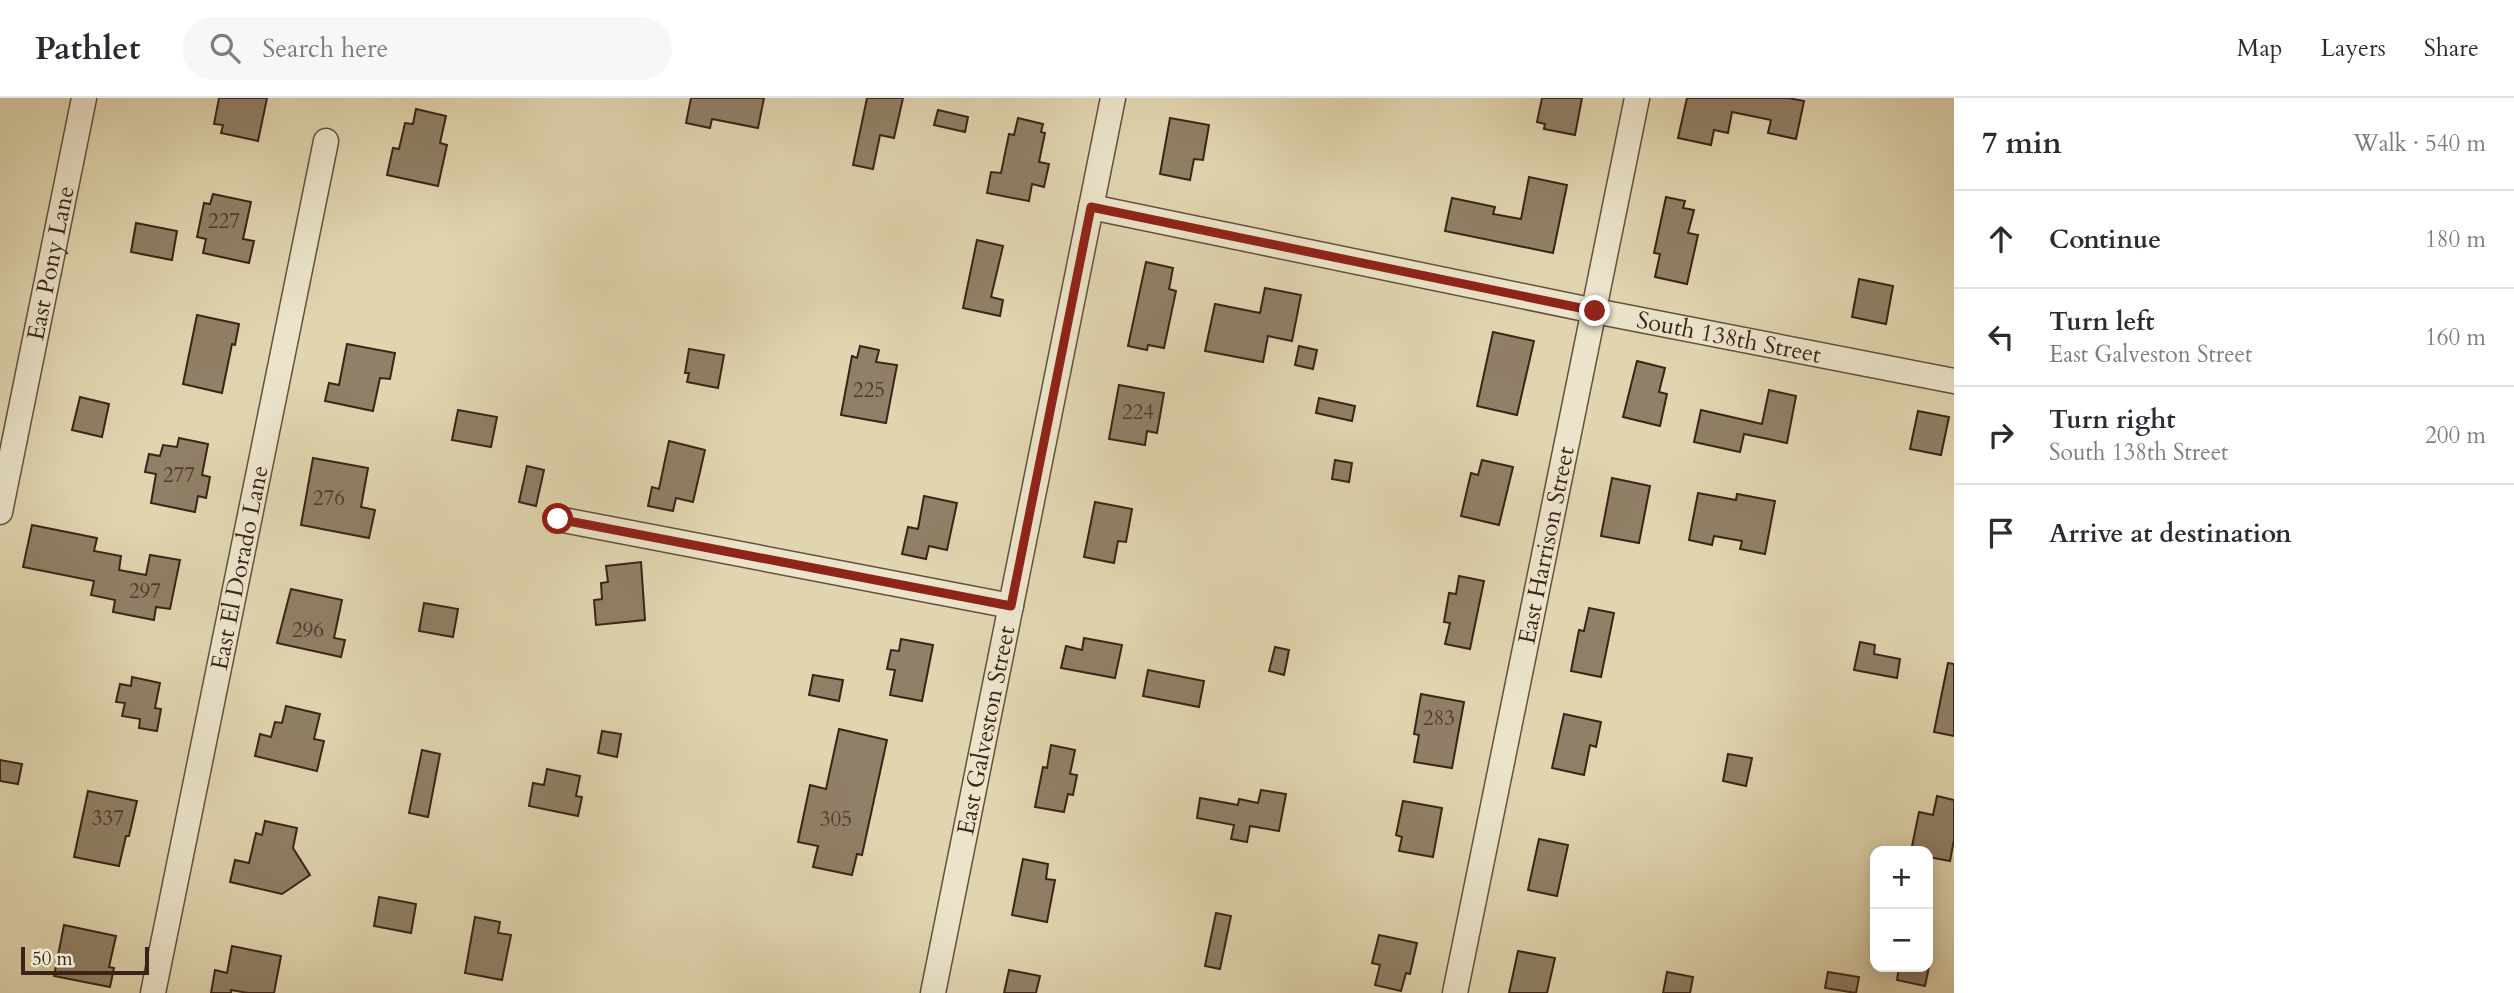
<!DOCTYPE html>
<meta charset="utf-8">
<style>
:root{--surface:#fff;--page:#f7f7f7;--text:#2b2b33;--muted:#7c7c81;--line:#e1e1e2}
body{margin:0;font-family:Cardo,serif;background:var(--page);color:var(--text)}
.controls{position:absolute;right:21px;bottom:21px;display:grid;overflow:hidden;border-radius:14px;box-shadow:0 4px 18px #0003}
.controls button{width:63px;height:63px;display:grid;place-items:center;padding:0;border:0;border-bottom:2px solid var(--line);background:var(--surface);color:var(--text);font:35px sans-serif}
.scale{position:absolute;left:21px;bottom:18px;width:128px;box-sizing:border-box;padding-left:7px;border:4px solid #3a2319;border-top:0;font-size:19px;line-height:24px;white-space:nowrap;color:#3a2319;-webkit-text-stroke:5px #ebe4cb;paint-order:stroke}
.stop{position:absolute;width:21px;height:21px;margin:-16px;border:5px solid #8f2418;border-radius:50%;background:#fff}
.stop.end{background:#8f2418;border-color:#fff;box-shadow:0 2px 7px #0008}
.list{margin:0;padding:0;list-style:none}
h2{display:flex;justify-content:space-between;align-items:center;height:91px;margin:0;padding:0 28px;font-size:30px}
h2 small{font-size:23px;font-weight:400;color:var(--muted)}
.list li{display:grid;grid-template-columns:46px 1fr auto;gap:21px;align-items:center;box-sizing:border-box;height:98px;padding:0 28px;border-top:2px solid var(--line)}
.list b{display:block;font-size:26px;white-space:nowrap}
.list p{margin:0;font-size:23px;white-space:nowrap;color:var(--muted)}
.list em{font-size:23px;font-style:normal;color:var(--muted)}
.icon{flex:none;width:38px;height:38px;fill:none;stroke:currentColor;stroke-width:2;stroke-linecap:round;stroke-linejoin:round}
.map{position:relative;flex:none;width:1954px;height:895px;overflow:hidden}
header{display:flex;align-items:center;gap:42px;box-sizing:border-box;height:98px;padding:0 35px;background:var(--surface);border-bottom:2px solid var(--line)}
header strong{font-size:33px}
nav{display:flex;gap:38px;margin-inline-start:auto;font-size:24px}
.search{width:490px;height:63px;background:var(--page);display:flex;align-items:center;gap:18px;box-sizing:border-box;padding:0 24px;border-radius:38px;color:var(--muted);font-size:26px}
main{display:flex}
aside{flex:1;background:var(--surface)}
.map>svg:first-child{display:block}
.building{fill:#908067;stroke:#3a2319;stroke-width:2}
.lines{fill:none;stroke-linecap:round;stroke-linejoin:round}
.minor-casing{stroke:#64503e;stroke-width:27}
.minor{stroke:#ebe4cb;stroke-width:24}
.route{stroke:#8f2418;stroke-width:9}
.labels{text-anchor:middle;dominant-baseline:central;stroke-width:5;stroke-linejoin:round;paint-order:stroke}
.number-label{font-size:21px;fill:#503a2c}
.street-label{font-size:24px;fill:#3a2319;stroke:#ebe4cb}
</style>
<header>
<strong>Pathlet</strong>
<div class="search"><svg class="icon" aria-label="search" viewBox="0 0 24 24"><circle cx="10" cy="10" r="6"/><path d="M15 15l6 6"/></svg>Search here</div>
<nav><a>Map</a><a>Layers</a><a>Share</a></nav>
</header>
<main>
<div class="map">
<svg width="1954" height="895" viewBox="0 0 1954 895">
<rect width="100%" height="100%" fill="#e0d5af"/>
<filter id="stains"><feTurbulence type="fractalNoise" baseFrequency=".00286" numOctaves="4"/><feColorMatrix values="0 0 0 0 .2 0 0 0 0 .09 0 0 0 0 .02 0 0 0 .5 -.17"/></filter>
<radialGradient id="worn" r=".72"><stop offset=".6" stop-color="#630" stop-opacity="0"/><stop offset="1" stop-color="#630" stop-opacity=".3"/></radialGradient>
<!-- building -->
<g class="building">
<polygon points="219,0 267,0 258,43 221,35 223,27 214,26"/>
<polygon points="691,0 764,0 758,30 712,21 710,30 686,25"/>
<polygon points="867,0 903,0 894,40 880,37 873,71 853,67"/>
<polygon points="1542,0 1582,0 1575,37 1544,31 1545,26 1537,24"/>
<polygon points="1687,0 1788,0 1804,3 1796,41 1768,35 1771,22 1732,14 1728,35 1714,32 1711,47 1678,40"/>
<polygon points="416,11 446,18 440,45 447,47 438,88 387,77 393,50 399,51 405,25 413,26"/>
<polygon points="938,12 968,19 965,34 934,27"/>
<polygon points="1018,20 1043,26 1041,34 1045,35 1039,64 1049,66 1044,89 1032,86 1029,103 987,95 991,74 1001,75 1009,36 1014,37"/>
<polygon points="1170,20 1209,27 1203,62 1194,61 1190,82 1160,76"/>
<polygon points="1529,79 1567,87 1553,155 1445,133 1452,100 1495,109 1493,116 1521,121"/>
<polygon points="213,96 251,104 243,141 254,143 249,165 203,155 206,141 197,139 204,105 210,106"/>
<polygon points="1666,99 1685,103 1683,110 1694,112 1688,135 1698,137 1687,186 1655,179 1660,156 1654,155"/>
<polygon points="136,125 177,133 172,162 131,154"/>
<polygon points="977,142 1003,148 991,199 1003,202 1000,218 963,210"/>
<polygon points="1146,164 1173,170 1169,191 1176,193 1164,250 1148,247 1147,252 1128,248"/>
<polygon points="1859,181 1893,188 1886,226 1852,219"/>
<polygon points="1265,190 1301,197 1292,243 1268,238 1263,264 1205,253 1215,206 1260,215"/>
<polygon points="197,217 239,226 235,247 232,246 222,295 183,286"/>
<polygon points="1493,234 1534,243 1517,317 1477,308"/>
<polygon points="347,246 395,255 390,281 380,280 373,313 325,303 329,285 339,287"/>
<polygon points="860,248 879,252 876,264 897,267 886,325 841,317 852,258 857,260"/>
<polygon points="1299,248 1317,252 1313,271 1295,267"/>
<polygon points="689,251 724,257 718,290 687,284 689,275 685,275"/>
<polygon points="1637,263 1665,270 1659,294 1667,296 1660,328 1623,319"/>
<polygon points="1119,287 1164,295 1157,335 1147,333 1145,347 1109,341"/>
<polygon points="1769,292 1796,298 1787,345 1744,336 1740,354 1694,344 1701,312 1762,326"/>
<polygon points="80,299 109,306 102,339 72,332"/>
<polygon points="1319,300 1355,308 1352,323 1316,315"/>
<polygon points="458,312 497,319 491,349 452,342"/>
<polygon points="1918,313 1949,319 1941,357 1910,351"/>
<polygon points="179,340 208,346 202,377 210,379 206,400 198,398 195,414 151,405 156,376 145,374 149,356 160,358 163,347 177,349"/>
<polygon points="669,343 705,352 693,404 676,400 673,413 648,408 652,389 659,391"/>
<polygon points="313,360 368,370 361,409 375,412 369,440 301,427"/>
<polygon points="1335,362 1352,365 1349,384 1332,381"/>
<polygon points="1482,362 1513,369 1499,427 1461,418 1471,375 1478,377"/>
<polygon points="527,368 544,372 536,408 519,404"/>
<polygon points="1612,380 1650,388 1639,445 1601,438"/>
<polygon points="1698,395 1736,402 1737,396 1775,403 1765,456 1740,451 1742,443 1714,438 1712,447 1689,442"/>
<polygon points="924,398 957,405 947,452 929,448 926,461 902,456 908,429 918,431"/>
<polygon points="1095,404 1132,411 1126,444 1118,443 1114,465 1084,459"/>
<polygon points="32,427 97,440 94,453 121,458 119,472 146,477 150,457 180,462 170,511 156,509 154,522 113,514 115,502 91,497 94,483 23,469"/>
<polygon points="641,464 645,522 596,527 594,502 602,501 601,485 608,484 606,468"/>
<polygon points="1459,478 1484,483 1470,551 1445,546 1450,525 1444,524 1449,495 1456,496"/>
<polygon points="291,491 342,502 334,540 345,542 341,559 277,545"/>
<polygon points="424,505 458,511 453,539 419,533"/>
<polygon points="1589,510 1614,515 1601,579 1571,573 1579,532 1584,533"/>
<polygon points="1084,540 1122,547 1115,580 1061,570 1066,548 1082,552"/>
<polygon points="901,541 933,547 922,603 890,597 895,572 887,571 891,552 899,553"/>
<polygon points="1860,544 1875,547 1874,556 1900,561 1897,580 1854,572"/>
<polygon points="1275,549 1289,552 1284,577 1269,573"/>
<polygon points="1948,565 1954,566 1954,638 1934,634"/>
<polygon points="1148,572 1204,583 1199,609 1143,598"/>
<polygon points="813,577 843,582 839,603 809,597"/>
<polygon points="132,579 160,585 155,610 161,611 157,633 139,630 140,621 122,618 125,605 116,604 120,586 131,588"/>
<polygon points="1421,596 1464,604 1452,670 1414,664 1419,637 1414,636"/>
<polygon points="286,608 320,616 314,641 324,643 317,673 255,658 260,636 271,639 275,624 282,625"/>
<polygon points="1564,616 1601,624 1596,649 1590,647 1584,677 1552,670"/>
<polygon points="839,631 887,642 862,757 857,756 852,777 813,769 818,748 798,744 810,687 826,691"/>
<polygon points="602,633 621,636 617,659 598,655"/>
<polygon points="1051,647 1075,652 1070,676 1077,677 1073,697 1068,696 1064,714 1035,709 1043,669 1047,670"/>
<polygon points="422,652 440,656 428,719 409,715"/>
<polygon points="1728,656 1752,660 1746,688 1723,683"/>
<polygon points="0,662 22,666 18,686 0,683"/>
<polygon points="547,671 580,678 576,698 582,699 578,718 529,708 533,685 544,687"/>
<polygon points="1261,692 1286,696 1279,733 1250,728 1247,744 1231,741 1234,727 1197,720 1200,700 1238,707 1239,701 1258,705"/>
<polygon points="88,693 137,703 129,738 126,738 119,768 74,759"/>
<polygon points="1937,698 1954,702 1954,742 1950,763 1928,759 1928,753 1911,753 1919,714 1933,717"/>
<polygon points="1403,703 1442,710 1433,759 1399,753 1402,739 1396,737"/>
<polygon points="265,723 297,730 293,750 310,777 282,796 230,784 235,762 249,765 256,735 262,737"/>
<polygon points="1539,741 1568,747 1557,798 1528,792"/>
<polygon points="1023,761 1048,766 1046,781 1055,782 1047,824 1012,817"/>
<polygon points="379,799 416,806 411,835 374,828"/>
<polygon points="1216,815 1231,818 1220,871 1205,868"/>
<polygon points="475,819 500,824 498,835 511,837 502,882 465,875"/>
<polygon points="64,827 116,838 109,869 114,870 110,889 54,878"/>
<polygon points="1379,837 1417,845 1410,876 1406,875 1401,893 1375,887 1380,867 1372,865"/>
<polygon points="232,848 281,858 274,895 248,895 231,892 231,895 211,895 215,872 227,875"/>
<polygon points="1518,853 1555,860 1547,895 1509,895"/>
<polygon points="1899,869 1929,869 1925,888 1897,882"/>
<polygon points="1009,872 1040,878 1036,895 1004,895"/>
<polygon points="1667,874 1693,879 1690,895 1663,895"/>
<polygon points="1828,874 1859,879 1856,895 1825,890"/>
</g>
<g class="lines">
<defs>
<g id="minor">
<path id="s1" d="M 1091,109 L 1595,213 L 1954,283"/>
<path id="s2" d="M 0,414 L 84,0"/>
<polyline points="558,421 1011,508"/>
<path id="s3" d="M 153,895 L 326,43"/>
<path id="s4" d="M 933,895 L 1113,0"/>
<path id="s5" d="M 1455,895 L 1637,0"/>
</g>
</defs>
<!-- minor casing -->
<use href="#minor" class="minor-casing"/>
<!-- minor -->
<use href="#minor" class="minor"/>
</g>
<g class="lines">
<!-- route -->
<polyline class="route" points="558,421 1011,508 1091,109 1595,213"/>
</g>
<g class="labels">
<!-- number labels -->
<g class="number-label">
<text x="224" y="123">227</text>
<text x="869" y="292">225</text>
<text x="1138" y="314">224</text>
<text x="179" y="377">277</text>
<text x="329" y="400">276</text>
<text x="145" y="493">297</text>
<text x="308" y="532">296</text>
<text x="1439" y="620">283</text>
<text x="108" y="720">337</text>
<text x="836" y="721">305</text>
</g>
<!-- street labels -->
<g class="street-label">
<text stroke="none"><textPath href="#s2" startOffset="254">East Pony Lane</textPath></text>
<text stroke="none"><textPath href="#s1" startOffset="651">South 138th Street</textPath></text>
<text stroke="none"><textPath href="#s5" startOffset="457">East Harrison Street</textPath></text>
<text stroke="none"><textPath href="#s3" startOffset="434">East El Dorado Lane</textPath></text>
<text stroke="none"><textPath href="#s4" startOffset="268">East Galveston Street</textPath></text>
</g>
</g>
<rect width="100%" height="100%" filter="url(#stains)"/>
<rect width="100%" height="100%" fill="url(#worn)"/>
</svg>
<div class="controls">
<button>+</button>
<button>−</button>
</div>
<div class="scale">50 m</div>
<div class="stop" style="left:558px;top:421px"></div>
<div class="stop end" style="left:1595px;top:213px"></div>
</div>
<aside>
<h2>7 min<small>Walk · 540 m</small></h2>
<ul class="list">
<li><svg class="icon" aria-label="ahead" viewBox="0 0 24 24"><path d="M12 20V5M6 11l6-6 6 6"/></svg><div><b>Continue</b></div><em>180 m</em></li>
<li><svg class="icon" aria-label="left" viewBox="0 0 24 24"><path d="M17 20v-9H6M10 6l-5 5 5 5"/></svg><div><b>Turn left</b><p>East Galveston Street</p></div><em>160 m</em></li>
<li><svg class="icon" aria-label="right" viewBox="0 0 24 24"><path d="M7 20v-9h11M14 6l5 5-5 5"/></svg><div><b>Turn right</b><p>South 138th Street</p></div><em>200 m</em></li>
<li><svg class="icon" aria-label="arrive" viewBox="0 0 24 24"><path d="M6 21V4h12l-3 4 3 4H6"/></svg><div><b>Arrive at destination</b></div></li>
</ul>
</aside>
</main>
